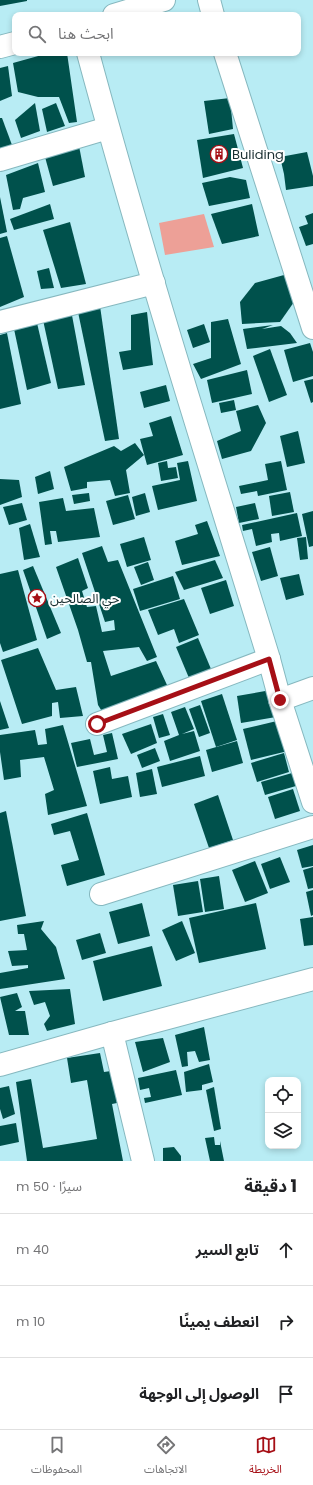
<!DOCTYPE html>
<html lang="ar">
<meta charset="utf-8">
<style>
:root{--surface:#fff;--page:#f6f6f6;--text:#202124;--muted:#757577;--line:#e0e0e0;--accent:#a60f16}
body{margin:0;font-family:Poppins,"Noto Sans Arabic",sans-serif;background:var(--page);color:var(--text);direction:rtl}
.controls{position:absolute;right:12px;bottom:12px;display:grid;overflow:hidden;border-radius:8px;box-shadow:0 2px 6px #0003}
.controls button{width:36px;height:36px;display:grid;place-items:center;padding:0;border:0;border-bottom:1px solid var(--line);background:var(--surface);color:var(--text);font:20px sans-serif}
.stop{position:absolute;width:12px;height:12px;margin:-9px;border:3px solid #a60f16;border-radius:50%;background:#fff}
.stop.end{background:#a60f16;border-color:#fff;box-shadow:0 1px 4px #0008}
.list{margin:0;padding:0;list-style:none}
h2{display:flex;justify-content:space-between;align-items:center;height:52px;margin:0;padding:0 16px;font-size:17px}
h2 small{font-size:13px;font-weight:400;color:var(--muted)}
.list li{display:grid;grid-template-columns:26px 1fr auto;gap:12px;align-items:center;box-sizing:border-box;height:72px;padding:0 16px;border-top:1px solid var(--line)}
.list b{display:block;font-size:15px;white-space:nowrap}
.list em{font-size:13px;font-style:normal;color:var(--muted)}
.icon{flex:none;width:22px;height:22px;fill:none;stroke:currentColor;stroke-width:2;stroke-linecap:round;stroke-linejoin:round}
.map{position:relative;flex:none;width:313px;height:1161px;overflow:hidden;direction:ltr}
.search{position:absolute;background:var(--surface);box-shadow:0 2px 6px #0003;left:12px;right:12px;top:12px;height:44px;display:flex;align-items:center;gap:10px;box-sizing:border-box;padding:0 14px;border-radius:8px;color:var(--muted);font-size:15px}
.sheet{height:268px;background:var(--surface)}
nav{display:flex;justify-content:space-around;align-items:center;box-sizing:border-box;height:56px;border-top:1px solid var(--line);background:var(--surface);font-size:11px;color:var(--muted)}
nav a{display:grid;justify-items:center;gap:2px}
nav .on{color:var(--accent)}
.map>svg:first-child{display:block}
.green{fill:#eda097}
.building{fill:#00514c}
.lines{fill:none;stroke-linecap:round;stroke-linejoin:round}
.minor-casing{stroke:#86b8bf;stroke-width:24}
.minor{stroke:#fff;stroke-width:22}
.route{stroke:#a60f16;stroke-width:5}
.labels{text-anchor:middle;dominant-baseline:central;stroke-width:4;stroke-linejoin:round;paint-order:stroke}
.poi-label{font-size:13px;fill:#192e31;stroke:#fff;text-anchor:start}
</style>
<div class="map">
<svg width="313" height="1161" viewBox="0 0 313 1161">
<rect width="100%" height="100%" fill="#b8ecf4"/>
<!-- green -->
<polygon class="green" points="204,214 214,247 165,255 159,223"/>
<!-- building -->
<g class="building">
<polygon points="0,0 27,0 27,1 0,6"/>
<polygon points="49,53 67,53 77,122 69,123 59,97 38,97 18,92 13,63"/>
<polygon points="8,66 12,96 0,101 0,68"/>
<polygon points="230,98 233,129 209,134 204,101"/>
<polygon points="35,103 40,131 21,138 15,120"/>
<polygon points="56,103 65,126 47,132 42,109"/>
<polygon points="0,118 2,118 12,145 0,149"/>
<polygon points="234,134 243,168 203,178 197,140"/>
<polygon points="79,146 85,177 53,186 45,157"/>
<polygon points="307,152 313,176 313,186 286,190 284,174 280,157"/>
<polygon points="38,163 45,192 23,198 20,209 13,210 6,175"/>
<polygon points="230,177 246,180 250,198 209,206 202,183"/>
<polygon points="0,197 7,232 0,234"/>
<polygon points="50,204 54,219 14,230 10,219"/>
<polygon points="252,204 259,236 222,244 211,214"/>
<polygon points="313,213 313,244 306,246 299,227 308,224 305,216"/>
<polygon points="70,222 86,284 61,288 43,230"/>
<polygon points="7,236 24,297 0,307 0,238"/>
<polygon points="49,268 54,288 41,289 37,271"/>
<polygon points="284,275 294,302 280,322 242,324 240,302 255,283"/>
<polygon points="100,306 119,439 105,441 78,312"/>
<polygon points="71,310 85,385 58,389 43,320"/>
<polygon points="147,312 153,365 123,370 119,352 131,350 131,315"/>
<polygon points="228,319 241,364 201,379 193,364 211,358 211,322"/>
<polygon points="37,323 51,383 27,390 14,329"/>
<polygon points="204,324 210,342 193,348 187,330"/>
<polygon points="273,325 262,329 281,326 290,333 297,343 247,349 243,329"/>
<polygon points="7,333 21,404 0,409 0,335"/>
<polygon points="310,343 313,352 313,376 293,382 284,350"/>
<polygon points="270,349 287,395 269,402 253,356"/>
<polygon points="247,370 252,394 212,403 207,380"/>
<polygon points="313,379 313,402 311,403 304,381"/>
<polygon points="166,385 170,401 144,408 140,392"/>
<polygon points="234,400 236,410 221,413 219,403"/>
<polygon points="258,405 266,423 251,451 222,459 217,441 241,431 236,411"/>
<polygon points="171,416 183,455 147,465 140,439 153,436 149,423"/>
<polygon points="298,431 305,463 287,467 280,436"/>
<polygon points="135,443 144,455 126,470 130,493 115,496 110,480 87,482 87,488 71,491 64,467 114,446 121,451"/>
<polygon points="167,461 168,468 176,467 178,478 161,481 158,463"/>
<polygon points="188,461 197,501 158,510 152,486 180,480 177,463"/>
<polygon points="281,461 287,490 258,496 257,491 241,494 239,486 268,480 265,464"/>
<polygon points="50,471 54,489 38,494 35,477"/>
<polygon points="0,479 19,480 22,497 0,505"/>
<polygon points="290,492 294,512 272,516 269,496"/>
<polygon points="89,493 90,501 74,504 72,495"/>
<polygon points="145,493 150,512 136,516 132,497"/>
<polygon points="128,495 135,519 113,525 106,501"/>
<polygon points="63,498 66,511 94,508 100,537 58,542 56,531 50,531 52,544 45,545 39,502"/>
<polygon points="22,503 27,520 9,525 3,507"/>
<polygon points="255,503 259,519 239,523 236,507"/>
<polygon points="313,511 313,546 309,547 302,514"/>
<polygon points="297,513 302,536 280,541 279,533 271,534 272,542 256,546 252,529 243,531 242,525"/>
<polygon points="207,521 220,556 182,565 175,541 198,534 195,525"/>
<polygon points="30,524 40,557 24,560 19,528"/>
<polygon points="144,537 151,560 127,567 120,544"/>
<polygon points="306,537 308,559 300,560 297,538"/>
<polygon points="102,546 108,562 118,560 157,657 147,661 139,647 103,651 111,676 156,661 167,685 163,694 103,713 98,705 91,662 87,662 78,630 56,567 78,558 88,588 82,591 87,607 96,606 102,632 115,630 114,620 105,622 82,553"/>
<polygon points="270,547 278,576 261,581 252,552"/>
<polygon points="215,560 223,578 184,590 175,572"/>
<polygon points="148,562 154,580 141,585 134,567"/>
<polygon points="33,566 61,633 47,639 23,570"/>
<polygon points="18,570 37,640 3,652 0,643 0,574"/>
<polygon points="299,574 304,595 286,600 280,578"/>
<polygon points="173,576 180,599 140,611 133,589"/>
<polygon points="226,580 234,606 210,614 201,588"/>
<polygon points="184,599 199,635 179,643 174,629 158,635 148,610"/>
<polygon points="198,638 211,669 189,678 176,647"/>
<polygon points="38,648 56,690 76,687 83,716 60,718 58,702 52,703 52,716 22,724 1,660"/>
<polygon points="271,690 276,717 241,723 237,696"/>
<polygon points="222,694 237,740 216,747 201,701"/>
<polygon points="0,701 9,728 0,730"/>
<polygon points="200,705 210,733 199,737 189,709"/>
<polygon points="185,707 194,729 182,734 194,731 200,751 170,761 164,741 179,735 171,712"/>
<polygon points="163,714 170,735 159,738 153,717"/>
<polygon points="281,720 288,751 251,760 243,729"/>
<polygon points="151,724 157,743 131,754 122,734"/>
<polygon points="63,725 87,806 48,815 45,794 54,790 44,757 20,760 21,777 4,780 0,752 0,735 35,730 38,745 47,744 45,729"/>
<polygon points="112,733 118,759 77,767 71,743 90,739 94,755 107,752 103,735"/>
<polygon points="237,741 243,763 212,772 206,750"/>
<polygon points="155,748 160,761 142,768 137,755"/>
<polygon points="284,753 289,772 257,782 251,763"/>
<polygon points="200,756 205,776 162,787 157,767"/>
<polygon points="110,767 112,779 128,776 132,797 100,804 93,771"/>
<polygon points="152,769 157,794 140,797 136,773"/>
<polygon points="292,773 296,786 265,795 261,782"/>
<polygon points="293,789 300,811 275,819 268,797"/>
<polygon points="218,795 233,840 209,848 194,804"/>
<polygon points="6,811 26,916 0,921 0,813"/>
<polygon points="87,813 105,875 67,886 61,865 79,860 70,831 54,835 51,824"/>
<polygon points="313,845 313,866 302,868 297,850"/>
<polygon points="280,857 290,882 270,889 261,864"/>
<polygon points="255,861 268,893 245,902 232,870"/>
<polygon points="313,867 313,888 308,889 303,870"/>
<polygon points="219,876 224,909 205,912 200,879"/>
<polygon points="198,881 203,912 178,916 173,885"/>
<polygon points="313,890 313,915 311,916 306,892"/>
<polygon points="142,903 150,936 118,944 109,912"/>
<polygon points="256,903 266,949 199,963 189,918"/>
<polygon points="313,917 313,945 304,946 300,919"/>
<polygon points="44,921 41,929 56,947 65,979 0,989 0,973 28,968 28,965 12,966 8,951 27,950 24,934 18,934 17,925"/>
<polygon points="182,921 195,953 176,961 162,930"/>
<polygon points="100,933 106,953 82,960 76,940"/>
<polygon points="152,946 162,986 103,1001 93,961"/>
<polygon points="70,989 75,1024 47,1031 44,1024 50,1016 45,1002 34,1005 29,991"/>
<polygon points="17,993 22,1007 15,1011 25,1011 29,1035 9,1035 0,997"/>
<polygon points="204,1027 210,1060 199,1062 195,1051 187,1052 188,1066 182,1067 175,1035"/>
<polygon points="163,1038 170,1062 143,1072 135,1042"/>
<polygon points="100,1053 104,1072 111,1071 117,1103 112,1104 123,1161 27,1161 16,1082 31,1079 43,1148 97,1139 87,1080 71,1083 67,1058"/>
<polygon points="209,1064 213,1082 202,1085 202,1090 186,1092 184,1072"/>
<polygon points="176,1070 182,1095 145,1103 144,1098 151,1097 149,1088 140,1090 138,1078"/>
<polygon points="9,1086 15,1114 3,1119 0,1109 0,1088"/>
<polygon points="214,1087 221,1129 214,1131 206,1090"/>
<polygon points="16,1123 19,1142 0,1146 0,1126"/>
<polygon points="214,1137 215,1145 220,1145 220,1141 224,1161 210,1161 205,1138"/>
<polygon points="174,1147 181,1156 181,1161 163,1161 163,1148"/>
</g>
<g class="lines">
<defs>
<g id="minor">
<polyline points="209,0 213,15"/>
<polyline points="114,15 164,0"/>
<polyline points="0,47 15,43"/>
<path d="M 88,53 C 143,257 207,458 269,659 L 280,700 L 313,802"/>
<polyline points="225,53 313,328"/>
<polyline points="0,160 108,128"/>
<polyline points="0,322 154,283"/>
<polyline points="280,700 313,688"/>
<polyline points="97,724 269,659"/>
<polyline points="101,894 313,827"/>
<polyline points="112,1033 143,1161"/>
<polyline points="0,1065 112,1033 313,979"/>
</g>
</defs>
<!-- minor casing -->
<use href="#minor" class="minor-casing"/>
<!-- minor -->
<use href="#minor" class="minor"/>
</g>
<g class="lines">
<!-- route -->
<polyline class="route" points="97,724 269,659 280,700"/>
</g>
<!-- icons -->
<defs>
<symbol id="building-ring" viewBox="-11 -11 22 22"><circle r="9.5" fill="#fff" stroke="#a60f16" stroke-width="1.5"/><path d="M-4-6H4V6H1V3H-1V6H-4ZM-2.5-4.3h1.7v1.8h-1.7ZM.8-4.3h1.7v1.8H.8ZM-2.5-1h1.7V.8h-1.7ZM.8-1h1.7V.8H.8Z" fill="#a60f16"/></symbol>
<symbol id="sight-ring" viewBox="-11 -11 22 22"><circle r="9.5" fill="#fff" stroke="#a60f16" stroke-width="1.5"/><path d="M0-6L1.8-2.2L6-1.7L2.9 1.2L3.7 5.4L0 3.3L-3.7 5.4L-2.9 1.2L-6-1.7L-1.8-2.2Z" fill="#a60f16"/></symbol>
</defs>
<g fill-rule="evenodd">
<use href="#building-ring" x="209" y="144" width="20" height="20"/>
<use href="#sight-ring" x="27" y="588" width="20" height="20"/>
</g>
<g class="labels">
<!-- poi labels -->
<g class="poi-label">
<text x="232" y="154">Buliding</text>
<text x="50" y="598">حي الصالحين</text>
</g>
</g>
</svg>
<div class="controls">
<button><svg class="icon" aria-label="locate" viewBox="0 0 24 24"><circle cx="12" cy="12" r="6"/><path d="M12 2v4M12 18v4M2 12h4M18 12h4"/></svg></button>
<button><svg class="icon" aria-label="layers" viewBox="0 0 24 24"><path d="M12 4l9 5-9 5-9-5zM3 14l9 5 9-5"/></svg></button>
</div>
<div class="stop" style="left:97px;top:724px"></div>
<div class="stop end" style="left:280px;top:700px"></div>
<div class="search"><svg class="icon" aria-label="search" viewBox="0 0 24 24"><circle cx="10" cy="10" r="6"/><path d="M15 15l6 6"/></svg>ابحث هنا</div>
</div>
<section class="sheet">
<h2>1 دقيقة<small>سيرًا · 50 m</small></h2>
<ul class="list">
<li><svg class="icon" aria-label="ahead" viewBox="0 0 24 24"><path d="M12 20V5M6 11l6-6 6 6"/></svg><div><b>تابع السير</b></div><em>40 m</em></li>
<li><svg class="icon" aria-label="right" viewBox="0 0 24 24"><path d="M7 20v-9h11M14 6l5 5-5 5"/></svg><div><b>انعطف يمينًا</b></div><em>10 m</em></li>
<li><svg class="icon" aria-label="arrive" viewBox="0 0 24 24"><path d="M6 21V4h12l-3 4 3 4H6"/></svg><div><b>الوصول إلى الوجهة</b></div></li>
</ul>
</section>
<nav>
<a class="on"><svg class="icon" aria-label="map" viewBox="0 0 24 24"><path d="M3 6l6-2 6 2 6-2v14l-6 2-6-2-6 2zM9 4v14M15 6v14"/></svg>الخريطة</a>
<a><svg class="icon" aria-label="directions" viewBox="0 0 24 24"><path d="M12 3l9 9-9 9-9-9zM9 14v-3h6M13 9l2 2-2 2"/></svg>الاتجاهات</a>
<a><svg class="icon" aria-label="saved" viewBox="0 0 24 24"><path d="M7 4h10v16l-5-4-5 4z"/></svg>المحفوظات</a>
</nav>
